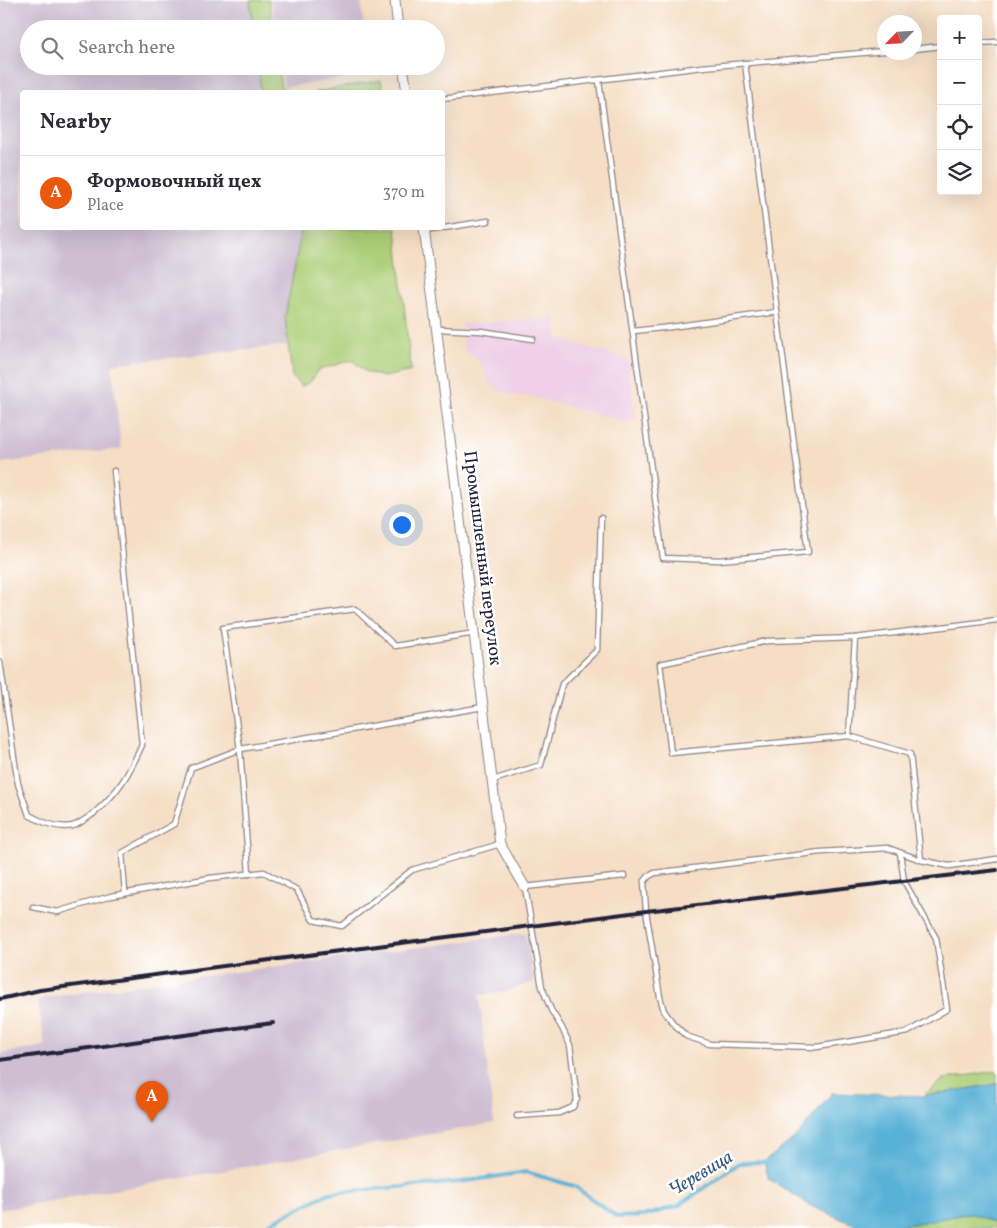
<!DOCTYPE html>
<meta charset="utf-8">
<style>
:root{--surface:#fff;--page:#f7f7f7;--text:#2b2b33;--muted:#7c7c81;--line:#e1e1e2;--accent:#ea580c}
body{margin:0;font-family:Vollkorn,serif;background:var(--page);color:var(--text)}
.controls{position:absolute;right:15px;top:15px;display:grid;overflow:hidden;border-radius:5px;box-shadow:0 5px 20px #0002}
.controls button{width:45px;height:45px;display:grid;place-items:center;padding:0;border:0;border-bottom:1px solid var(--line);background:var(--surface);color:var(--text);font:25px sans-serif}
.compass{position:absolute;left:877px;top:15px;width:45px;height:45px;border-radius:50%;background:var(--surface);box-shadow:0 5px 20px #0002;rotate:245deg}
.you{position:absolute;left:401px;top:524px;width:18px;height:18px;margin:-12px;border:4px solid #fff;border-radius:50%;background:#1a73e8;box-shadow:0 0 0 8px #1a73e833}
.badge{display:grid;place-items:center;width:32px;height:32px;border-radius:50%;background:var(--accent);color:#fff;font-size:16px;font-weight:700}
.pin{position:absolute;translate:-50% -41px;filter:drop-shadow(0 1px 2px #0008)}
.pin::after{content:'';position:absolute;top:26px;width:18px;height:15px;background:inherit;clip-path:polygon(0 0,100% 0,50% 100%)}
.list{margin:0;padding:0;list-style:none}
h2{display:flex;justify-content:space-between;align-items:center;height:65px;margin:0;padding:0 20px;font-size:21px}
h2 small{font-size:16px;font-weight:400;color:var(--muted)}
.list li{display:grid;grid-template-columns:32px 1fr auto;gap:15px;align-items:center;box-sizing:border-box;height:75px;padding:0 20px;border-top:1px solid var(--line)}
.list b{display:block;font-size:19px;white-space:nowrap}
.list p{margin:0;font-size:16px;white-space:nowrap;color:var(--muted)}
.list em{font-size:16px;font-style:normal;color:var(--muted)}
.icon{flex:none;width:28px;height:28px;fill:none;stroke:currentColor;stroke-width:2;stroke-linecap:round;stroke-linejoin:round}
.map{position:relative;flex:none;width:997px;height:1228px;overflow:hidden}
.search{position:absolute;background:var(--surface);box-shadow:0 5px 20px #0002;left:20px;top:20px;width:425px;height:55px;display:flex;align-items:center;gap:12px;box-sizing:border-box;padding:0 18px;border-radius:28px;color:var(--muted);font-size:19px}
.panel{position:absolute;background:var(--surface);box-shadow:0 5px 20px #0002;left:20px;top:90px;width:425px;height:140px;border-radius:5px}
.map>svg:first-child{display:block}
.built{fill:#efd0e6}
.industrial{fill:#cdbed2}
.green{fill:#accf78;stroke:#67785a}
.water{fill:#59b1d6;stroke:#3e6a88}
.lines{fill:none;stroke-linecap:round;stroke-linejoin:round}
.stream{stroke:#59b1d6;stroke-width:4}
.lane-casing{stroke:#8c8080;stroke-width:7}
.street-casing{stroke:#8c8080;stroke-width:11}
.lane{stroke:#fff;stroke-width:4.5}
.street{stroke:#fff;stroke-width:9}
.rail{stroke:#22223b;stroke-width:4}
.labels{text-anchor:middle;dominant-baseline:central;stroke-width:5;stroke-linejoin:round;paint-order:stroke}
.street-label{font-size:18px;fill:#22223b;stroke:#fff}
.water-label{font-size:19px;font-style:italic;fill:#385b79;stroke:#fff}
</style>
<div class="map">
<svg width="997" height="1228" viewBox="0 0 997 1228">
<rect width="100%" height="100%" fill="#fff"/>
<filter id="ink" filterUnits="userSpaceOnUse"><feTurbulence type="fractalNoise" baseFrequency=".02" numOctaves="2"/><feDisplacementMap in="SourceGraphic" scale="10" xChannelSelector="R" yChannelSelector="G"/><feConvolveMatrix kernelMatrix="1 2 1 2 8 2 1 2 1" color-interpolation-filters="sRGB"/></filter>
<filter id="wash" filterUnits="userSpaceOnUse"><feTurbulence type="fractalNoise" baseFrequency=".0096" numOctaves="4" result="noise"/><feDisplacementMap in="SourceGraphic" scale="20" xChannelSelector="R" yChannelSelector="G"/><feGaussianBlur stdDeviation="1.12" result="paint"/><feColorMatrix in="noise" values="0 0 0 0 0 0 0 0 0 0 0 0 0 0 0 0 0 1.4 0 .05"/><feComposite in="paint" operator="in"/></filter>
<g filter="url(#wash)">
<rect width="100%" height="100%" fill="#f5dec4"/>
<!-- built -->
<polygon class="built" points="555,318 557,338 628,359 636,422 623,421 532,397 523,397 499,391 488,382 484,368 471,353 465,353 462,324"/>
<!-- industrial -->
<g class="industrial">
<polygon points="0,0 250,0 254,29 29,29 29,66 258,66 261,92 22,92 22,228 302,228 285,317 289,345 112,364 121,449 0,463"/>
<polygon points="271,0 361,0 364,29 275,29"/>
<polygon points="281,66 369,66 371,75 284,87"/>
<polygon points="525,933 534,982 504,992 479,995 494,1123 0,1210 0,1054 45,1046 38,1000 55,996"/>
</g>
<!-- green -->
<g class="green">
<polygon points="250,0 269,0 273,29 254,29"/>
<polygon points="258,66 278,66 281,87 290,92 261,92"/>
<polygon points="381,80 383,92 316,92"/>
<polygon points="302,228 396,228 411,371 384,377 366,372 352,360 318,370 311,381 301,387 292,376 285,317"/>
<polygon points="997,1071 997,1084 923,1096 944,1079"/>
<polygon points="970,1213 997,1224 997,1228 901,1228 907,1225"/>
</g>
<!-- water -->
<polygon class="water" points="997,1084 997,1224 970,1213 907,1225 860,1227 813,1207 769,1179 764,1162 798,1135 832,1093 923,1096"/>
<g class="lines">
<!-- stream -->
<polyline class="stream" points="260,1228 329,1193 461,1182 526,1172 574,1186 617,1217 643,1216 678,1206 739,1163 767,1162"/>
</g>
</g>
<g filter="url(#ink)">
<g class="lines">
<defs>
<g id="lane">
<polyline points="978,43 997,42"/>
<polyline points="914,49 941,46"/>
<polyline points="599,81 663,558 719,560 808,552 745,63"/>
<polyline points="442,99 702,67 884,51"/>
<polyline points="425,231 488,221"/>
<polyline points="438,329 481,331 533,339"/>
<polyline points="633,331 671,327 777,312"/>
<path d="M 0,662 L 18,784 L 29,815 C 42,822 57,829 73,826 C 80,824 87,818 93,814 C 118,793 129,774 142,745 L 114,471"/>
<polyline points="849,736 671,753 660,664 767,641 855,638"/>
<polyline points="493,780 541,765 562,684 597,650 601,518"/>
<polyline points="900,853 904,881 936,938 947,1009 908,1032 817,1047 710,1044 686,1036 673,1023 664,1011 660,997 646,911 644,882 649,876 655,873 821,852 888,848 921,860 949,866 997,859"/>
<polyline points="921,860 910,754 849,736 855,638 997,620"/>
<polyline points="249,874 240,749 223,628 355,609 395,646 475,633"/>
<polyline points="125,893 122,853 174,824 191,768 240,749 483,707"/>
<polyline points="33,907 57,912 111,896 210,878 264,872 297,890 313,920 342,926 412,870 500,844"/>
<polyline points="517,1116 559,1113 573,1107 577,1099 570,1045 562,1028 551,1010 542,987 525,887 624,876"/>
</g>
<g id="street">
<polyline points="395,0 398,29"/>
<polyline points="403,66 407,92"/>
<polyline points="424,228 500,844 525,887"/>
</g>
</defs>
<!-- lane casing -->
<use href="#lane" class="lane-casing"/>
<!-- street casing -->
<use href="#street" class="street-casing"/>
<!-- lane -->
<use href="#lane" class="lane"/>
<!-- street -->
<use href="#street" class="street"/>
<!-- rail -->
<g class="rail">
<polyline points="0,999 40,990 646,911 997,870"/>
<polyline points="0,1060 273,1023"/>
</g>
</g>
</g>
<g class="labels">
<!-- street labels -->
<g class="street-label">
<text transform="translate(482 558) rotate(83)">Промышленный переулок</text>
</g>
<!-- water labels -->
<g class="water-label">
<text transform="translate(701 1174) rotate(-31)">Черевица</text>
</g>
</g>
</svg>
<div class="controls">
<button>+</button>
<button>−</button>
<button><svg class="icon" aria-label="locate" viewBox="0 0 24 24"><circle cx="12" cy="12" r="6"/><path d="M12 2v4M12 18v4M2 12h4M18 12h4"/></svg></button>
<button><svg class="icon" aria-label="layers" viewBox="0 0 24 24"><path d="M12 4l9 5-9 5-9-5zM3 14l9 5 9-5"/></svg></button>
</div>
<svg class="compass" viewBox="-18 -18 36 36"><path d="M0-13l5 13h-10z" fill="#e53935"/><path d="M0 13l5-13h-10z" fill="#7c7c81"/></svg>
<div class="you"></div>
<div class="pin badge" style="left:152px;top:1122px">A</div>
<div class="search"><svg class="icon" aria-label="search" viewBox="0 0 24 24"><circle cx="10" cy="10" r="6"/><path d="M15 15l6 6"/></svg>Search here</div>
<section class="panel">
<h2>Nearby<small></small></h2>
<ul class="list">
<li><span class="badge">A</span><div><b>Формовочный цех</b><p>Place</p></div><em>370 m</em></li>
</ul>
</section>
</div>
